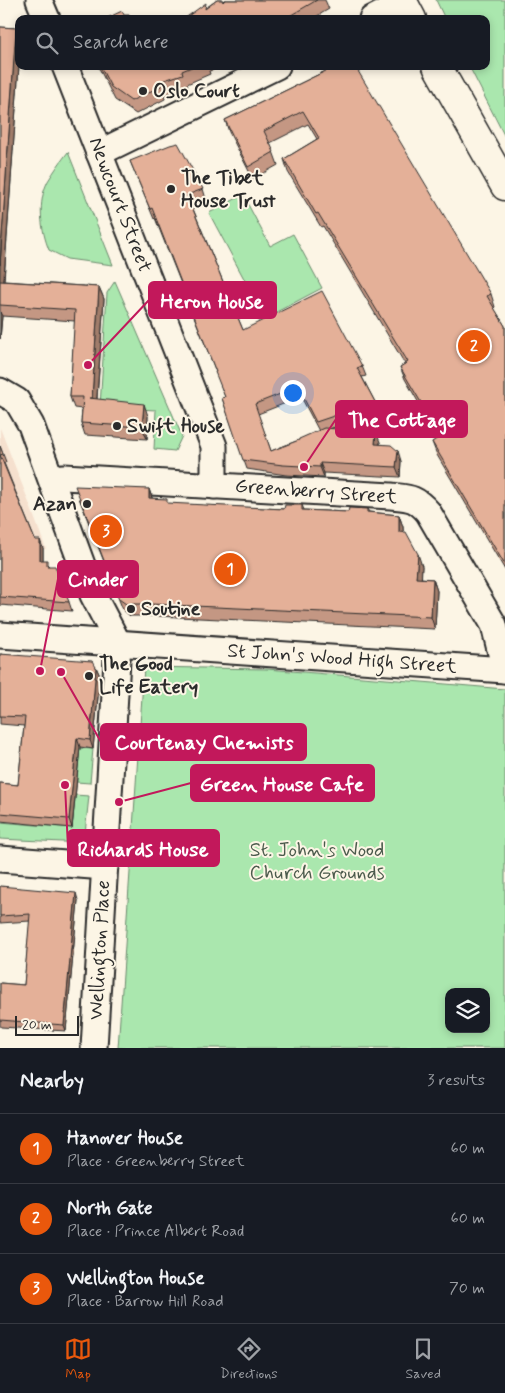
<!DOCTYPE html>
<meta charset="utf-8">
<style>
:root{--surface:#171b24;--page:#20242c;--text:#f1f3f6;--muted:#9ea1a6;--line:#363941;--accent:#ea580c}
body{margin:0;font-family:Mynerve,sans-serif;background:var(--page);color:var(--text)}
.controls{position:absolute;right:15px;bottom:15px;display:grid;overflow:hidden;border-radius:10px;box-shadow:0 2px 8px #0003}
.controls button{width:45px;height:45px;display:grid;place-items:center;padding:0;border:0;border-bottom:1px solid var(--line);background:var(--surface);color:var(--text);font:25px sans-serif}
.scale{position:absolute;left:15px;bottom:12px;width:64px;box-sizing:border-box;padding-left:5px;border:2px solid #2b2b2b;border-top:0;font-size:14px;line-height:18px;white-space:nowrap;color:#2b2b2b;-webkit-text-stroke:4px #fcf5e5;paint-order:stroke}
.you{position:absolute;left:292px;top:392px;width:18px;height:18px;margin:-12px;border:4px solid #fff;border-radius:50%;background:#1a73e8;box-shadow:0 0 0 8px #1a73e833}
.badge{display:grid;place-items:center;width:32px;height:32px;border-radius:50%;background:var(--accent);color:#fff;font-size:16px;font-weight:700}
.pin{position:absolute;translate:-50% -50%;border:2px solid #fff;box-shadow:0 1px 5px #0006}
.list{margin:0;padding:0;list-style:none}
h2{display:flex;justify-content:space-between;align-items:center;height:65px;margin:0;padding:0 20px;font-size:21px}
h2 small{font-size:16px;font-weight:400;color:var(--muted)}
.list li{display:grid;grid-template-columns:32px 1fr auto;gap:15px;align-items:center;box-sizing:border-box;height:70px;padding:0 20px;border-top:1px solid var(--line)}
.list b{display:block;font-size:19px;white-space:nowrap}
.list p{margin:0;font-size:16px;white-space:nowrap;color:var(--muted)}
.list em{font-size:16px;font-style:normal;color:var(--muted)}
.icon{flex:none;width:28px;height:28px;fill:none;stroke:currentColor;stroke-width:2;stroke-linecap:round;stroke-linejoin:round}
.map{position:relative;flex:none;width:505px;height:1048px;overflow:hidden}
.search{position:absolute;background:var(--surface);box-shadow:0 2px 8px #0003;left:15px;right:15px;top:15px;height:55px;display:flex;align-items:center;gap:12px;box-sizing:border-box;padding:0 18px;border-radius:10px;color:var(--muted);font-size:19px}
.sheet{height:275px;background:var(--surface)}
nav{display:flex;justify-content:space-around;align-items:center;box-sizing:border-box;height:70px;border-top:1px solid var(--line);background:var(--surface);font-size:14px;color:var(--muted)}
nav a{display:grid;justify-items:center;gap:2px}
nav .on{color:var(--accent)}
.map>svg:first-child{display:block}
.built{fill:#f5e0ce}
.green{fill:#aae7ae;stroke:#6a896c;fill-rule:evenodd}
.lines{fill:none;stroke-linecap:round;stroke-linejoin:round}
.minor-casing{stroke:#2b2b2b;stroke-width:29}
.primary-casing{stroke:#2b2b2b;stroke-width:31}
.minor{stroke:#fcf5e5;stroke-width:25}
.primary{stroke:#fcf5e5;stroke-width:28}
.wall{fill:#c49783;stroke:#2b2b2b;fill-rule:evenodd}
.shaded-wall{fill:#a07b6a;stroke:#2b2b2b}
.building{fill:#e4b098;stroke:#2b2b2b}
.poi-dot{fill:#2b2b2b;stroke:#fcf5e5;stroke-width:2}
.labels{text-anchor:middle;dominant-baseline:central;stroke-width:4;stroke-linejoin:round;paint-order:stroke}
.poi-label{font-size:20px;font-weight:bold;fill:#2b2b2b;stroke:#fcf5e5;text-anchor:start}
.street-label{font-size:20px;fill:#2b2b2b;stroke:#fcf5e5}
.park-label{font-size:20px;fill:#4b5a4c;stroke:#fcf5e5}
.leader{fill:none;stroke:#c2185b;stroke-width:2}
.callout-dot{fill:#c2185b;stroke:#fcf5e5;stroke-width:2}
.callout{fill:#c2185b;stroke:#c2185b;stroke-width:2}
.callout-label{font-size:21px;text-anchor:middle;font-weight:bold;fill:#fff}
</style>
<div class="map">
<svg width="505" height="1048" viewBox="0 0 505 1048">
<rect width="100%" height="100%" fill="#fcf5e5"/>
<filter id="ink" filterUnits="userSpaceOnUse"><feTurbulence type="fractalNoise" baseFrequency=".02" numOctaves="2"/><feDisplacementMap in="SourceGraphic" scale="10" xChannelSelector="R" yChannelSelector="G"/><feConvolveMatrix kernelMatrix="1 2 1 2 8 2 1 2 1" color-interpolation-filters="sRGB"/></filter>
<g filter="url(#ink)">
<!-- built -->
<polygon class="built" points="0,428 25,492 46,549 0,545"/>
<!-- green -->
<g class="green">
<polygon points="436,0 505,0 505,137 469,66 486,66 486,19 445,19"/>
<path d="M 68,152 L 113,265 L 67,259 L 49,250 C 41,230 37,202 48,181 C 54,171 61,161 68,152 Z"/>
<polygon points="243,195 270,246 293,234 322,288 265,318 209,213"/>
<polygon points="115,281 182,436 175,451 154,449 156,410 100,407 107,293"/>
<path d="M 144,667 L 267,669 L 505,689 L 505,1048 L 118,1048 ZM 449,992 L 486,992 L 486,1029 L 449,1029 Z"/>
<polygon points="80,748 93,749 90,783 76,782"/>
<polygon points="75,795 89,796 84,843 0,839 0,822 72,828"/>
</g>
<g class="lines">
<defs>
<g id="minor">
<polyline points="39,0 47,19"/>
<polyline points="372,19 403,3"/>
<polyline points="65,66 214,446 214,486"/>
<polyline points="99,153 277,66"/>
<polyline points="0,391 17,401 31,425 93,595 118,643 94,1048"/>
<path d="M 51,478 L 64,477 L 391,496 C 409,498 415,497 428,512 L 494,625 L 505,670"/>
<polyline points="0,635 505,670"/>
<polyline points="0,859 105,867"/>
</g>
<g id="primary">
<polyline points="402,0 412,19"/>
<polyline points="437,66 505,186"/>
</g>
</defs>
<!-- minor casing -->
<use href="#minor" class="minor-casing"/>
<!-- primary casing -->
<use href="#primary" class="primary-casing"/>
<!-- minor -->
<use href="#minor" class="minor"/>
<!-- primary -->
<use href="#primary" class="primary"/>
</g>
<!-- wall -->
<g class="wall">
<polygon points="217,0 223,0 224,1 225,0 325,0 329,9 312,19 184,19 207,7"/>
<polygon points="0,27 16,28 19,35 19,65 4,281 99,287 104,299 97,399 148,416 147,439 85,435 81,423 82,409 74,408 70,397 75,321 2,316 0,339"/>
<polygon points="98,66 225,66 209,71 210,74 187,84 188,87 164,95 165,99 136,114 115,100"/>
<polygon points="336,66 491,294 495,307 494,308 505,326 505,570 437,455 432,442 439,438 405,379 400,367 405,364 323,226 321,227 288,172 284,159 317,139 308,124 270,143 278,165 253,179 229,132 225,120"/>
<path d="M 130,161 L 203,189 L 206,199 L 191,204 L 243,330 L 362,366 L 366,376 L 362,377 L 375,402 L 378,412 L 329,429 L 380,442 L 380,444 L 401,461 L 400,477 L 324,473 L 324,477 L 286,475 L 247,469 L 222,398 L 225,397 L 216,372 L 155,218 L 154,219 ZM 301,397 L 319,431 L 299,440 L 271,451 L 258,414 Z"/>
<polygon points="0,446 6,462 4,463 35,540 43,548 43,560 49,566 69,602 72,611 0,605"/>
<polygon points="149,489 152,498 169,504 284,509 302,505 304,510 348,512 367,509 369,512 399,515 403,527 403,532 422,566 421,578 433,579 437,591 435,629 156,616 130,616 123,610 79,498"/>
<polygon points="0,654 96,667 100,676 93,749 80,747 72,828 0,821 0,783 18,785 24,726 0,724"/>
<polygon points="0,886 78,900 66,1031 1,1027 0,1025 0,983 24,985 30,921 0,923"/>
</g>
<!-- shaded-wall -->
<g class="shaded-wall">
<polygon points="16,28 19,35 19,65 3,292 0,284 0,265"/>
<polygon points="99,287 104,299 96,410 92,398"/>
<polygon points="0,312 2,316 0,339"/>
<polygon points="144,404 148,416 147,439 142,427"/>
<polygon points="376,432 380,442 379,453 375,444"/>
<polygon points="398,451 401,461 400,477 396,467"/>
<polygon points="320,463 324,473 324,477 320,467"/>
<polygon points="149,489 153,501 149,498"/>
<polygon points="399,515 403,527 404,544 399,532"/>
<polygon points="40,540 43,548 43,568 40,560"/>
<polygon points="418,554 422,566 421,590 416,578"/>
<polygon points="433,579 437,591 435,629 431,617"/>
<polygon points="96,667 100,676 93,749 90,740"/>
<polygon points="77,738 80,747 72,828 69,819"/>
<polygon points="76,893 78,900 66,1031 64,1025"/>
</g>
<!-- building -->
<g class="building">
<polygon points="217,0 222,0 223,2 225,0 317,0 286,18 286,19 184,19 206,3 205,9"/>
<polygon points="122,11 124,15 129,15 130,19 105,19"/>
<polygon points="0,27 16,28 0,265"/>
<polygon points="100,66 194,66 182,71 183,74 158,82 161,86 131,101 111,87"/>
<polygon points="336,66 355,66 491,294 487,296 505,326 505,565 432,442 441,436 400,367 408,362 318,213 316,214 284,159 319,138 303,111 264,131 274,152 248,167 225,120"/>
<polygon points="178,143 203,189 187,195 243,330 322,291 362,366 357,368 375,402 316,422 298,387 255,404 271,451 299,440 299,439 324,428 376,432 375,444 391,445 398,451 396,467 320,463 320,467 283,465 243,460 222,398 225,397 215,372 216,372 152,208 150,209 130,161 170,145"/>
<polygon points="0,281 99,287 92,398 89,398 144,404 142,427 81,423 83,397 70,397 75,310 0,305"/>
<polygon points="0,446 3,454 0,455 35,540 40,540 40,560 47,560 47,566 55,566 69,602 0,597"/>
<polygon points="75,486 149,489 149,498 167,499 167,503 284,509 285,505 302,505 302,510 348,512 349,508 367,509 367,512 399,515 399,532 406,532 418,554 416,578 433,579 431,617 151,604 126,604 119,599"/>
<polygon points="0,654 92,661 96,667 90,740 77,738 69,819 0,813 0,783 18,785 25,717 0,716"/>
<polygon points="0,886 76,893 64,1025 0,1020 0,983 24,985 30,914 0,916"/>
</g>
</g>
<!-- markers -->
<g class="poi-dot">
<circle cx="143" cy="91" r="5"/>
<circle cx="171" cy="189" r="5"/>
<circle cx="117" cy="426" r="5"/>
<circle cx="87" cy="504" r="5"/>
<circle cx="131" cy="609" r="5"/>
<circle cx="89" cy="676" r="5"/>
</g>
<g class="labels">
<!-- poi labels -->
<g class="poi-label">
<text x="153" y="91">Oslo Court</text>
<text x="181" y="178">The Tibet<tspan x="181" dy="23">House Trust</tspan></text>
<text x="127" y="426">Swift House</text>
<text x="77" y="504" text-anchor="end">Azan</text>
<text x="141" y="609">Soutine</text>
<text x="99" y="664">The Good<tspan x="99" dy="23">Life Eatery</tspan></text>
</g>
<!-- street labels -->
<g class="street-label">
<text transform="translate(120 205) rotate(69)">Newcourt Street</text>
<text transform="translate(316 492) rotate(4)">Greenberry Street</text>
<text transform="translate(342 659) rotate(4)">St John's Wood High Street</text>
<text transform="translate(100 950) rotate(-87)">Wellington Place</text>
</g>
<!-- park labels -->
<g class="park-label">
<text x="317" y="850">St. John's Wood<tspan x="317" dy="23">Church Grounds</tspan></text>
</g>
</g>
<!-- callouts -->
<path class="leader" d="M88 365L149 300M304 467L336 419M40 671L58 579M61 672L101 742M119 802L191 783M65 785L68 848"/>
<g class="callout-dot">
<circle cx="88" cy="365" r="5"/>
<circle cx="304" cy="467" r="5"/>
<circle cx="40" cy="671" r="5"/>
<circle cx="61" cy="672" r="5"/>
<circle cx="119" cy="802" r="5"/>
<circle cx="65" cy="785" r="5"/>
</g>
<g class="callout">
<rect x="149" y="282" width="127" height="36" rx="5"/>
<rect x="336" y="401" width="131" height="36" rx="5"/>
<rect x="58" y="561" width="80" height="36" rx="5"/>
<rect x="101" y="724" width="205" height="36" rx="5"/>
<rect x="191" y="765" width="183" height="36" rx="5"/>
<rect x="68" y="830" width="151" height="36" rx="5"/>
</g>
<g class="callout-label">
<text x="212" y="308">Heron House</text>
<text x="402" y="427">The Cottage</text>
<text x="98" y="586">Cinder</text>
<text x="204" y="749">Courtenay Chemists</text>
<text x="282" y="791">Green House Cafe</text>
<text x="143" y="856">Richards House</text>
</g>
</svg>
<div class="controls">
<button><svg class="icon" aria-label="layers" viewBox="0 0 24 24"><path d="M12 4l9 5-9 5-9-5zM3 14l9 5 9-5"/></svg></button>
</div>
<div class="scale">20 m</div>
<div class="you"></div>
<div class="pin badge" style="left:230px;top:569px">1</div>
<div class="pin badge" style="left:474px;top:346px">2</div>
<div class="pin badge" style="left:106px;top:531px">3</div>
<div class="search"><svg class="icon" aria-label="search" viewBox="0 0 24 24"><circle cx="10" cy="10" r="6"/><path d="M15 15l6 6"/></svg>Search here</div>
</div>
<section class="sheet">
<h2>Nearby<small>3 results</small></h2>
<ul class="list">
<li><span class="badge">1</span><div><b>Hanover House</b><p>Place · Greenberry Street</p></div><em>60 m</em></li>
<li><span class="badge">2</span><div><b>North Gate</b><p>Place · Prince Albert Road</p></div><em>60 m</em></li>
<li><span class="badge">3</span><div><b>Wellington House</b><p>Place · Barrow Hill Road</p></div><em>70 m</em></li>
</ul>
</section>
<nav>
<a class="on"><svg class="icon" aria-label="map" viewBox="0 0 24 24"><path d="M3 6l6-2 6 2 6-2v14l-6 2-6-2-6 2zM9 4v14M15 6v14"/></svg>Map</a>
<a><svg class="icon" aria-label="directions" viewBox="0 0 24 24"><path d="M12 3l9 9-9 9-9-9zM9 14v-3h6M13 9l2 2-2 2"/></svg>Directions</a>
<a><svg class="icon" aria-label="saved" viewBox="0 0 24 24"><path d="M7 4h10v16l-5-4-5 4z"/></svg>Saved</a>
</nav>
